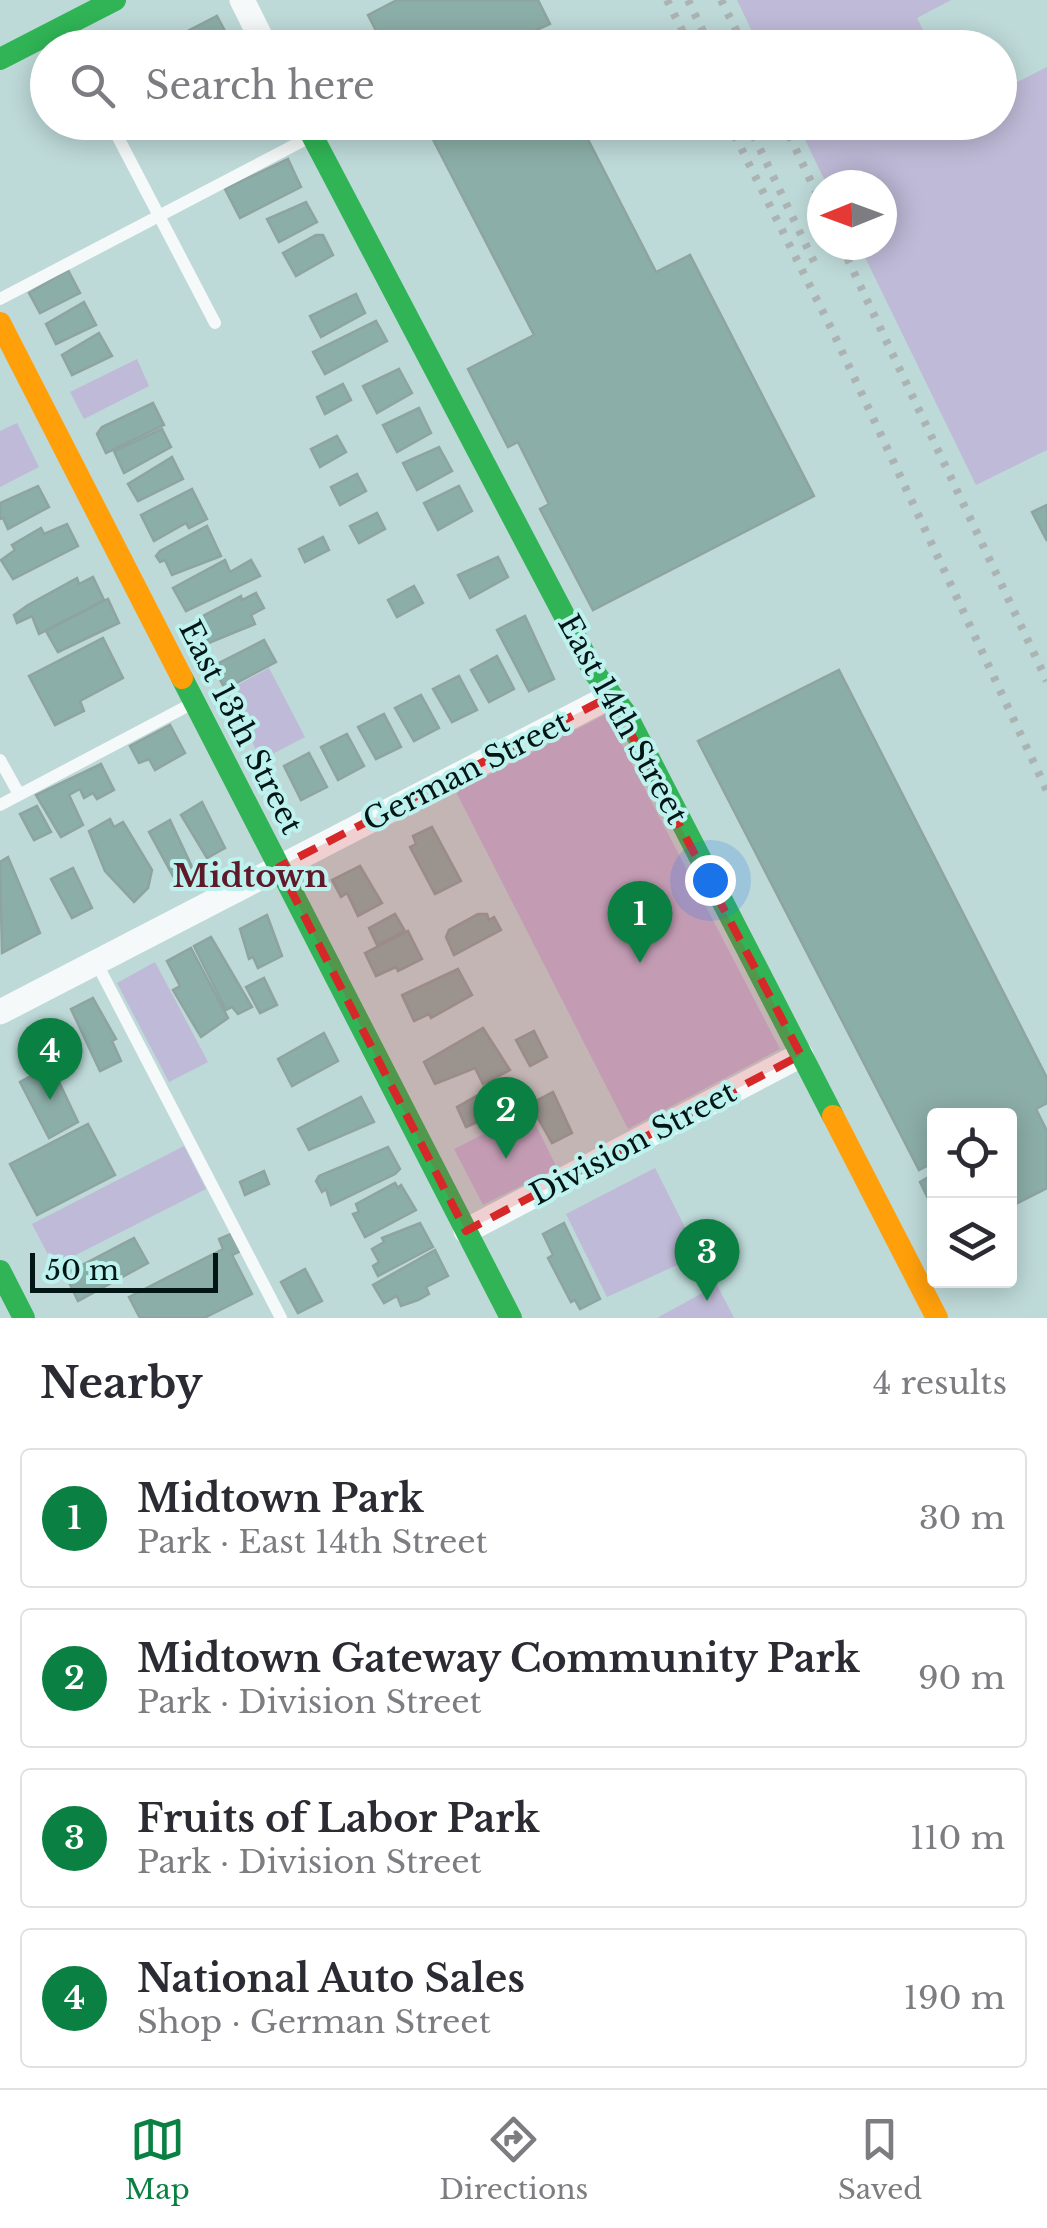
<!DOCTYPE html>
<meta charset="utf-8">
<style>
:root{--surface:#fff;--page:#f2f2f3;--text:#2b2b33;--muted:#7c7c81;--line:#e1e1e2;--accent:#0b8043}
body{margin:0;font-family:"Libre Baskerville",serif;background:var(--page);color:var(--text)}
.controls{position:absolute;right:30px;bottom:30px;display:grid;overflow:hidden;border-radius:10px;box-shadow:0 5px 25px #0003}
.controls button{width:90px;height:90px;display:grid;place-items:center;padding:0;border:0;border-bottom:2px solid var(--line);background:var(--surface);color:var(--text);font:50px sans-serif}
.compass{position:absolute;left:807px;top:170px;width:90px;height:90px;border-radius:50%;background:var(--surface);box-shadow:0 5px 25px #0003;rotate:269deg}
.scale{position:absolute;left:30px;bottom:25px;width:188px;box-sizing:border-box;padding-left:10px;border:5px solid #031616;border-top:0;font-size:28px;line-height:35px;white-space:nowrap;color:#031616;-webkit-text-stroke:8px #bef2ef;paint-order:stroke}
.you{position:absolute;left:710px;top:880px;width:35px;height:35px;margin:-25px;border:8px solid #fff;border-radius:50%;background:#1a73e8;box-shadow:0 0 0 15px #1a73e833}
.badge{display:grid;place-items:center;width:65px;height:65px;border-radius:50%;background:var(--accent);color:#fff;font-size:32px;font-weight:700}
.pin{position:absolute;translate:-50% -82px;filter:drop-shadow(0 2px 5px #0008)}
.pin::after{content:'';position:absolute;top:52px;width:35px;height:30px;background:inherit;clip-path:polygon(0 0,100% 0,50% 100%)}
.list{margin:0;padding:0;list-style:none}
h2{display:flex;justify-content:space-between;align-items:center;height:130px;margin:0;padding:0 40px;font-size:42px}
h2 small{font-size:32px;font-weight:400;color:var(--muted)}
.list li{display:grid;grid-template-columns:65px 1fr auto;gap:30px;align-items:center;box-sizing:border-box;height:140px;margin:0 20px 20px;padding:0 20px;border:2px solid var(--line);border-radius:10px}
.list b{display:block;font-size:38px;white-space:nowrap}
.list p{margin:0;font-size:32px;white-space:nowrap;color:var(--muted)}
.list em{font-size:32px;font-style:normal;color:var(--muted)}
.icon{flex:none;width:55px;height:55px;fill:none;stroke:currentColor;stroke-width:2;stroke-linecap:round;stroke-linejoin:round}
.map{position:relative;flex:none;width:1047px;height:1318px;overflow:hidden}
.search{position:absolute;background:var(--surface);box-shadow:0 5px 25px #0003;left:30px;right:30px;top:30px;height:110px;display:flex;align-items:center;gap:25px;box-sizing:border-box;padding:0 35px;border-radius:55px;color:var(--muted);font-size:38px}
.sheet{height:770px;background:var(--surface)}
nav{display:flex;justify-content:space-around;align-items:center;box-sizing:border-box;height:140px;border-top:2px solid var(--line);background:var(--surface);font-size:28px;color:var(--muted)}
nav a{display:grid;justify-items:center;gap:5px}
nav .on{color:var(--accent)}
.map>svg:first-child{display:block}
.green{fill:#bfbad7}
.building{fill:#8caea8;stroke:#8ea4a0;stroke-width:2.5}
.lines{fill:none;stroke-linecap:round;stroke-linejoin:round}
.lane{stroke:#f5f9f9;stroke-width:12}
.street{stroke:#f5f9f9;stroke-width:25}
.fast{stroke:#30b455;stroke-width:22}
.slow{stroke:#ff9f0a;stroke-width:22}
.rail{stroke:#acb4b3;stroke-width:8;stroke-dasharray:5 10;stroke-linecap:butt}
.marked{fill:#d62828;fill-opacity:0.2;stroke:#d62828;stroke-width:8;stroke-dasharray:20 12;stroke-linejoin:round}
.labels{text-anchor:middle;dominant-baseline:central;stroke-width:8;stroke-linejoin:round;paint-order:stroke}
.street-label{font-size:30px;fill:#031616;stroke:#bef2ef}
.neighbourhood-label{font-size:32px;font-weight:bold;fill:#5f1a29;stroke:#bef2ef}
</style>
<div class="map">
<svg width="1047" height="1318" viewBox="0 0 1047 1318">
<rect width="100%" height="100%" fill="#bdd9d8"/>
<!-- green -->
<g class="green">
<polygon points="737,0 951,0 917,18 932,47 760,48"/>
<polygon points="1047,67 1047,450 976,485 859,245 882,245 882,185 827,185 797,123 1000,122 1000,91"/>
<polygon points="137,359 149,386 84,419 70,392"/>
<polygon points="17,423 39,467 0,487 0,431"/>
<polygon points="269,668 305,737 261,760 227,691"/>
<polygon points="606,714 780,1049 628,1129 456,792"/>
<polygon points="155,962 208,1062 169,1082 117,983"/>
<polygon points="529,1111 557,1168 483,1205 454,1149"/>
<polygon points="184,1146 206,1189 54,1266 32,1224"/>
<polygon points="655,1168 699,1255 607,1297 566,1214"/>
<polygon points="717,1285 734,1318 657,1318"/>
</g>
<!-- building -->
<g class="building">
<polygon points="397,0 538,0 550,24 532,32 540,48 385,48 368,15"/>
<polygon points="217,16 234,48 174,48 170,40"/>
<polygon points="424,122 579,122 656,272 690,255 814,496 593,610 540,509 549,504 518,442 508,447 468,369 534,335"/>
<polygon points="288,159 301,187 240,218 225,189"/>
<polygon points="306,202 317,222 279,242 267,219"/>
<polygon points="316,235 323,235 333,255 296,276 283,253"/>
<polygon points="68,270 80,293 40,313 29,293"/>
<polygon points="356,294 365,313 321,337 310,316"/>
<polygon points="84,302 96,325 56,344 46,324"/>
<polygon points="376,321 387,341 325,374 313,352"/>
<polygon points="99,333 112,356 72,375 62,355"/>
<polygon points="399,369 412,393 377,413 363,386"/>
<polygon points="343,384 351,400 325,414 317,397"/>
<polygon points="153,403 164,425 106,453 97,434 102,427"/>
<polygon points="419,408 431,433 397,452 383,425"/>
<polygon points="162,429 171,447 124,473 114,451"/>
<polygon points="337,436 346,452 320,467 311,449"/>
<polygon points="439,447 452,471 417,490 403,463"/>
<polygon points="172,457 183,479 138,501 128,484"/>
<polygon points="357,474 366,491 340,505 331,487"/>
<polygon points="38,486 49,507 8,529 3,518 0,519 0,503"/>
<polygon points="459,486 472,511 438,530 424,503"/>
<polygon points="192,489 207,519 189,528 186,523 154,541 141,515"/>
<polygon points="1047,505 1047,541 1032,512"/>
<polygon points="377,513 385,529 359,543 350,526"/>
<polygon points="67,524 78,546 13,579 1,560 15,550 12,545 41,528 44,534"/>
<polygon points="207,526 221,556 172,575 165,560 160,562 156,556 160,551"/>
<polygon points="323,537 329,550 305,562 299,549"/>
<polygon points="498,557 508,577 470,598 458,575"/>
<polygon points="225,560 230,572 251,560 260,576 186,611 173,588"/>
<polygon points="93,577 104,600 39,634 32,616 17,623 14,615 28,605 77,578 79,584"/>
<polygon points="414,586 423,603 397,617 388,600"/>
<polygon points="256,593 264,608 251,615 255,624 209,643 197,619 241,596 242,600"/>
<polygon points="108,599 119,623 58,652 46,631"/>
<polygon points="525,616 554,679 529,691 497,630"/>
<polygon points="103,638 123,678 80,701 84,711 55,725 29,676"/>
<polygon points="264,640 276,662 225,689 213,666"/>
<polygon points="497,656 514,689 489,702 471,670"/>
<polygon points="839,670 1047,1078 1047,1103 1036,1109 1047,1131 1047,1188 1010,1207 1010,1116 934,1116 934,1162 919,1170 698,741"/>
<polygon points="459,676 477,710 452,722 433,689"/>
<polygon points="421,695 439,728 414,741 395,708"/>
<polygon points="384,714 401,747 376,759 358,727"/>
<polygon points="170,725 185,753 155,770 149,759 139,763 130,746"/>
<polygon points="347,734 364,766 338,780 321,747"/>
<polygon points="309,753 327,787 301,800 284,766"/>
<polygon points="101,764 114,790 97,799 93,793 84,798 80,789 69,795 83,825 61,837 36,795"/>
<polygon points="202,802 225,848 207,858 181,815"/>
<polygon points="37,806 51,832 34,840 20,814"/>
<polygon points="110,819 114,827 123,822 152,870 148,888 134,902 105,871 89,831"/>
<polygon points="170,820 192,867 173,876 149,832"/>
<polygon points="432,827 461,881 435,894 410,847 416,844 413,836"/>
<polygon points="8,857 40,933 2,953 0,862"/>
<polygon points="360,866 382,903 358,916 347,893 341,897 332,880"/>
<polygon points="73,868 92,908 72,918 51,879"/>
<polygon points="395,914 405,931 377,945 369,928"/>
<polygon points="478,914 487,914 489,920 494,917 501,930 454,955 446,937 449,930"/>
<polygon points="267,915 282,956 258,968 253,957 249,959 240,929"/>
<polygon points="408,931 422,959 398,971 396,967 376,976 365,953"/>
<polygon points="211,937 252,1007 238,1014 232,1007 226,1010 194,946"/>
<polygon points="191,948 228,1018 201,1037 173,990 180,986 167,961"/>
<polygon points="458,969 472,995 431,1018 429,1014 414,1021 402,995"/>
<polygon points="264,978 277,1005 260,1013 246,987"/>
<polygon points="93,998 116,1039 112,1041 121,1061 100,1071 71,1009"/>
<polygon points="483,1028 510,1070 483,1084 475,1068 435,1084 424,1062"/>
<polygon points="534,1031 547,1057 530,1066 516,1040"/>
<polygon points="324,1033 338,1061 292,1086 278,1059"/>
<polygon points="51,1065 78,1122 49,1138 20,1082"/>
<polygon points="496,1085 512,1107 466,1127 457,1107"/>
<polygon points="553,1092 572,1133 552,1143 530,1104"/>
<polygon points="361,1097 374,1122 309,1150 298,1129"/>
<polygon points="88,1124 115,1175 37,1215 10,1164"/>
<polygon points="388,1147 400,1169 395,1174 331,1205 326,1189 322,1192 316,1181 319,1176"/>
<polygon points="264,1171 269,1184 245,1195 240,1182"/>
<polygon points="934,1174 934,1211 920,1182"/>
<polygon points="395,1183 398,1188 401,1185 416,1210 365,1237 353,1214 359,1212 356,1204"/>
<polygon points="420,1223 433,1247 378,1276 373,1266 379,1262 372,1249 384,1242 382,1238"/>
<polygon points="564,1223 600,1299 580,1309 575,1300 571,1302 548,1258 553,1255 543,1234"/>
<polygon points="233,1233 243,1250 232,1255 252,1294 204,1318 140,1318 129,1297 223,1249 219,1239"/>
<polygon points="134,1238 148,1263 78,1301 65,1274"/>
<polygon points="435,1250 448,1276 426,1287 429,1294 418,1300 401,1306 397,1296 384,1303 373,1285"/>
<polygon points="305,1269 322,1301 298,1313 281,1282"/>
</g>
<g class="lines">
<!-- lane -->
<g class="lane">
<polyline points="110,122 215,323"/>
<polyline points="0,299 308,138"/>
<polyline points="0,760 19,794"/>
<polyline points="0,805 193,703"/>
<polyline points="96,962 281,1318"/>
</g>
<!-- street -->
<g class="street">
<polyline points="242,0 266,48"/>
<polyline points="0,1012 611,696"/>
<polyline points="466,1231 801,1055"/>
</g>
<!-- fast -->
<g class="fast">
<polyline points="0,59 115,0"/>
<polyline points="305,122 594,672 626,714 833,1116"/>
<polyline points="182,678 511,1318"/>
<polyline points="0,1271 24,1318"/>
</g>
<!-- slow -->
<g class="slow">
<polyline points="0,323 182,678"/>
<polyline points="833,1116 937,1318"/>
</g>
<!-- rail -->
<g class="rail">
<polyline points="667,0 691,48"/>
<polyline points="688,0 711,48"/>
<polyline points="721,0 745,48"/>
<polyline points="728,122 832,330 1047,791"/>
<polyline points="747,122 818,270"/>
<polyline points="783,122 822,205"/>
<polyline points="841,245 1047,681"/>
</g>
</g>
<!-- marked area -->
<path class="marked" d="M 611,696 L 801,1055 L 466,1231 L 279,867 Z"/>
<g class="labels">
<!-- street labels -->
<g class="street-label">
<text transform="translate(623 719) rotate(61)">East 14th Street</text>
<text transform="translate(241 727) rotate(63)">East 13th Street</text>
<text transform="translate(466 771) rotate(-27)">German Street</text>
<text transform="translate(633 1143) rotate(-28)">Division Street</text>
</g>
<!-- neighbourhood labels -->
<g class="neighbourhood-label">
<text x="250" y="876">Midtown</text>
</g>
</g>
</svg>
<div class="controls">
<button><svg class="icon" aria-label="locate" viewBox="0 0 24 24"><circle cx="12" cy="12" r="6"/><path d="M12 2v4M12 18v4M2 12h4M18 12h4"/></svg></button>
<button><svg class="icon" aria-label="layers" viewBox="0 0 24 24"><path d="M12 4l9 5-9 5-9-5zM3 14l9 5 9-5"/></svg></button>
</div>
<svg class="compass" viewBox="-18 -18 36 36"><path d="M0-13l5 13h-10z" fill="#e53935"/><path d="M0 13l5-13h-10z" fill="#7c7c81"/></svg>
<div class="scale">50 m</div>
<div class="you"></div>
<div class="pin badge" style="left:640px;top:963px">1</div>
<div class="pin badge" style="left:506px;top:1159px">2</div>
<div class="pin badge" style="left:707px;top:1301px">3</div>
<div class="pin badge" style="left:50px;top:1100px">4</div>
<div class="search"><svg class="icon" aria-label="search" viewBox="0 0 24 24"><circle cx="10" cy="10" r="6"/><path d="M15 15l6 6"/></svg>Search here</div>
</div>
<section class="sheet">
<h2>Nearby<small>4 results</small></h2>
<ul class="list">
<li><span class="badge">1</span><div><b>Midtown Park</b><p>Park · East 14th Street</p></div><em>30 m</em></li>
<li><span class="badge">2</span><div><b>Midtown Gateway Community Park</b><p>Park · Division Street</p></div><em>90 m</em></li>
<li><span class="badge">3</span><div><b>Fruits of Labor Park</b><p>Park · Division Street</p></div><em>110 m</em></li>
<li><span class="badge">4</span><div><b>National Auto Sales</b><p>Shop · German Street</p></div><em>190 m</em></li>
</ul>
</section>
<nav>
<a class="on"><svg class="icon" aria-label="map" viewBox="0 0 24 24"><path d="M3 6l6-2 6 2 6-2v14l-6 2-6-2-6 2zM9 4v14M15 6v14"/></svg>Map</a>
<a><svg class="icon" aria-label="directions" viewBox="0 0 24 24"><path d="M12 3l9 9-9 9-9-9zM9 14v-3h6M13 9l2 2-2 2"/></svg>Directions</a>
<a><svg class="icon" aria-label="saved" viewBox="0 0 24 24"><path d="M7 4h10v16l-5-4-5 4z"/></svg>Saved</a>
</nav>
